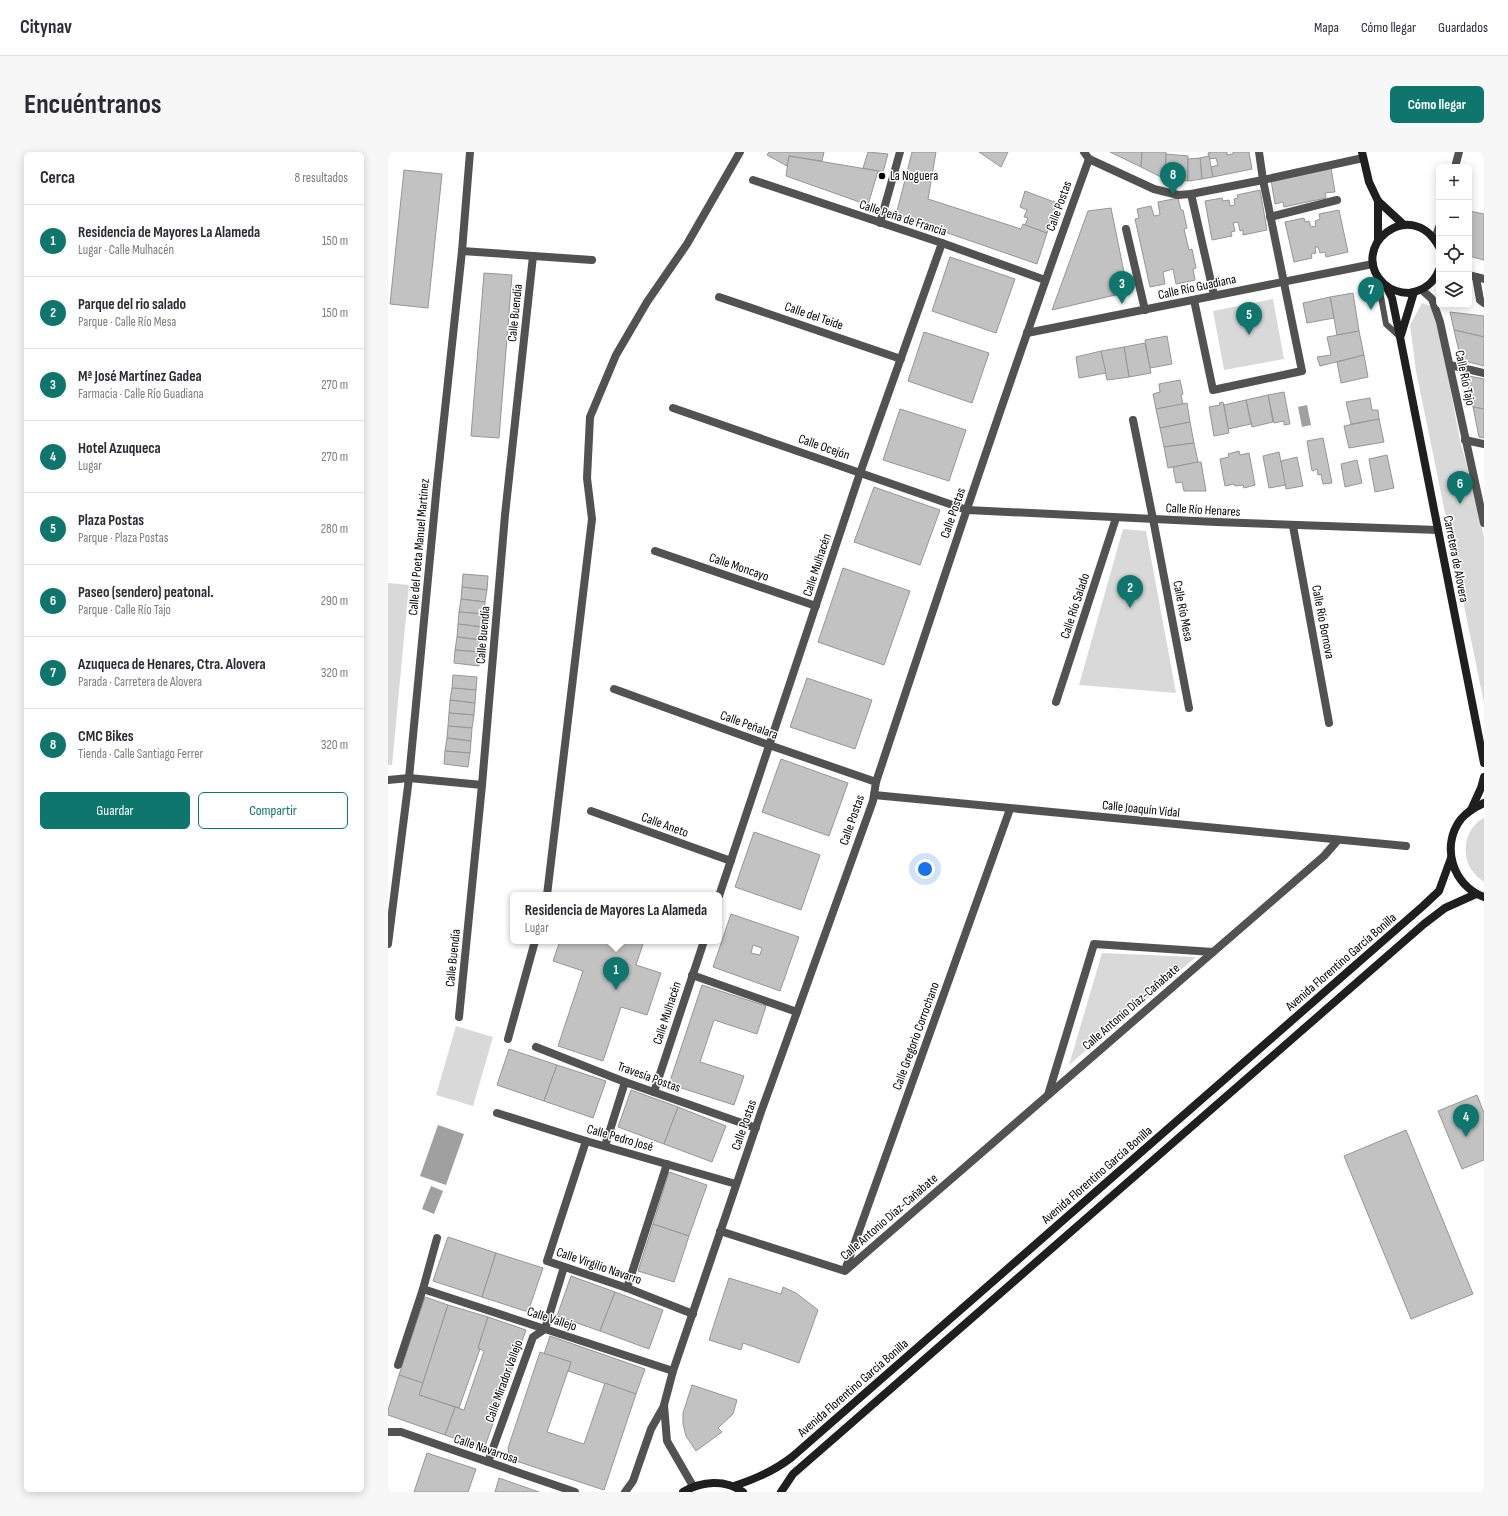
<!DOCTYPE html>
<html lang="es">
<meta charset="utf-8">
<style>
:root{--surface:#fff;--page:#f7f7f7;--text:#2b2b33;--muted:#7c7c81;--line:#e1e1e2;--accent:#0f766e}
body{margin:0;font-family:"Sofia Sans Condensed",sans-serif;background:var(--page);color:var(--text)}
.controls{position:absolute;right:12px;top:12px;display:grid;overflow:hidden;border-radius:6px;box-shadow:0 2px 10px #0003}
.controls button{width:36px;height:36px;display:grid;place-items:center;padding:0;border:0;border-bottom:1px solid var(--line);background:var(--surface);color:var(--text);font:20px sans-serif}
.you{position:absolute;left:537px;top:717px;width:14px;height:14px;margin:-10px;border:3px solid #fff;border-radius:50%;background:#1a73e8;box-shadow:0 0 0 6px #1a73e833}
.badge{display:grid;place-items:center;width:26px;height:26px;border-radius:50%;background:var(--accent);color:#fff;font-size:13px;font-weight:700}
.pin{position:absolute;translate:-50% -33px;filter:drop-shadow(0 1px 2px #0008)}
.pin::after{content:'';position:absolute;top:21px;width:14px;height:12px;background:inherit;clip-path:polygon(0 0,100% 0,50% 100%)}
.popup{position:absolute;left:122px;top:740px;width:212px;height:52px;box-sizing:border-box;display:grid;place-content:center;border-radius:6px;background:var(--surface);filter:drop-shadow(0 1px 3px #0005);font-size:13px;white-space:nowrap;color:var(--muted)}
.popup b{font-size:15px;color:var(--text)}
.popup::after{content:'';position:absolute;left:50%;top:100%;margin-left:-8px;border:8px solid transparent;border-top-color:var(--surface)}
.list{margin:0;padding:0;list-style:none}
h2{display:flex;justify-content:space-between;align-items:center;height:52px;margin:0;padding:0 16px;font-size:17px}
h2 small{font-size:13px;font-weight:400;color:var(--muted)}
.list li{display:grid;grid-template-columns:26px 1fr auto;gap:12px;align-items:center;box-sizing:border-box;height:72px;padding:0 16px;border-top:1px solid var(--line)}
.list b{display:block;font-size:15px;white-space:nowrap}
.list p{margin:0;font-size:13px;white-space:nowrap;color:var(--muted)}
.list em{font-size:13px;font-style:normal;color:var(--muted)}
.actions{display:flex;gap:8px;padding:12px 16px}
.actions a{flex:1;padding:9px 0;border:1px solid var(--accent);border-radius:6px;text-align:center;font-size:14px;color:var(--accent)}
.actions .main{background:var(--accent);color:#fff}
.icon{flex:none;width:22px;height:22px;fill:none;stroke:currentColor;stroke-width:2;stroke-linecap:round;stroke-linejoin:round}
.map{position:relative;flex:none;width:1096px;height:1340px;overflow:hidden;border-radius:6px}
header{display:flex;align-items:center;gap:24px;box-sizing:border-box;height:56px;padding:0 20px;background:var(--surface);border-bottom:1px solid var(--line)}
header strong{font-size:19px}
nav{display:flex;gap:22px;margin-inline-start:auto;font-size:14px}
.intro{display:flex;align-items:center;justify-content:space-between;box-sizing:border-box;height:96px;padding:0 24px}
h1{margin:0;font-size:28px}
.button{padding:10px 18px;border-radius:6px;background:var(--accent);color:#fff;font-size:14px;font-weight:700}
main{display:flex;gap:24px;padding:0 24px}
aside{flex:1;background:var(--surface);border-radius:6px;box-shadow:0 2px 10px #0003}
.map>svg:first-child{display:block}
.green{fill:#d9d9d9}
.water{fill:#a0a0a0}
.building{fill:#c2c2c2;stroke:#969696;fill-rule:evenodd}
.lines{fill:none;stroke-linecap:round;stroke-linejoin:round}
.lane{stroke:#525252;stroke-width:6}
.street{stroke:#525252;stroke-width:8}
.secondary{stroke:#1f1f1f;stroke-width:8}
.poi-dot{fill:#000;stroke:#fff;stroke-width:1.5}
.labels{text-anchor:middle;dominant-baseline:central;stroke-width:3;stroke-linejoin:round;paint-order:stroke}
.poi-label{font-size:13px;fill:#000;stroke:#fff;text-anchor:start}
.street-label{font-size:13px;fill:#000;stroke:#fff}
</style>
<header>
<strong>Citynav</strong>
<nav><a>Mapa</a><a>Cómo llegar</a><a>Guardados</a></nav>
</header>
<div class="intro"><h1>Encuéntranos</h1><a class="button">Cómo llegar</a></div>
<main>
<aside>
<h2>Cerca<small>8 resultados</small></h2>
<ul class="list">
<li><span class="badge">1</span><div><b>Residencia de Mayores La Alameda</b><p>Lugar · Calle Mulhacén</p></div><em>150 m</em></li>
<li><span class="badge">2</span><div><b>Parque del rio salado</b><p>Parque · Calle Río Mesa</p></div><em>150 m</em></li>
<li><span class="badge">3</span><div><b>Mª José Martínez Gadea</b><p>Farmacia · Calle Río Guadiana</p></div><em>270 m</em></li>
<li><span class="badge">4</span><div><b>Hotel Azuqueca</b><p>Lugar</p></div><em>270 m</em></li>
<li><span class="badge">5</span><div><b>Plaza Postas</b><p>Parque · Plaza Postas</p></div><em>280 m</em></li>
<li><span class="badge">6</span><div><b>Paseo (sendero) peatonal.</b><p>Parque · Calle Río Tajo</p></div><em>290 m</em></li>
<li><span class="badge">7</span><div><b>Azuqueca de Henares, Ctra. Alovera</b><p>Parada · Carretera de Alovera</p></div><em>320 m</em></li>
<li><span class="badge">8</span><div><b>CMC Bikes</b><p>Tienda · Calle Santiago Ferrer</p></div><em>320 m</em></li>
</ul>
<div class="actions"><a class="main">Guardar</a><a>Compartir</a></div>
</aside>
<div class="map">
<svg width="1096" height="1340" viewBox="0 0 1096 1340">
<rect width="100%" height="100%" fill="#fff"/>
<!-- green -->
<g class="green">
<polygon points="885,147 896,207 836,218 825,159"/>
<polygon points="1034,151 1045,155 1050,173 1072,288 1087,344 1096,385 1096,551 1028,219 1022,173"/>
<polygon points="735,377 758,379 788,541 691,533"/>
<polygon points="0,431 21,433 4,613 0,613"/>
<path d="M 1096,666 L 1096,730 C 1093,727 1089,725 1086,721 C 1072,705 1076,676 1096,666 Z"/>
<polygon points="714,801 808,805 681,913"/>
<polygon points="68,874 105,885 85,954 48,943"/>
</g>
<!-- water -->
<g class="water">
<polygon points="919,253 923,273 914,275 910,255"/>
<polygon points="50,973 76,982 58,1033 32,1024"/>
<polygon points="43,1034 55,1039 46,1062 34,1057"/>
</g>
<!-- building -->
<g class="building">
<polygon points="381,0 436,0 434,9 401,4 399,14 379,3"/>
<polygon points="480,0 500,2 495,20 475,16"/>
<polygon points="524,0 548,0 543,30 518,24"/>
<polygon points="591,0 620,0 613,15"/>
<polygon points="722,0 754,0 753,15"/>
<polygon points="754,0 778,0 777,27 753,15"/>
<polygon points="824,0 839,0 839,3 845,2 845,0 861,0 864,17 825,25 823,15 830,13 828,6 821,7 820,1"/>
<polygon points="778,2 800,4 800,29 777,27"/>
<polygon points="401,4 490,19 480,53 398,24"/>
<polygon points="821,4 825,25 814,27 812,6"/>
<polygon points="812,6 814,27 800,29 800,7"/>
<polygon points="943,16 947,40 937,41 938,46 896,55 895,50 887,52 883,28"/>
<polygon points="16,18 54,22 40,156 2,152"/>
<polygon points="518,24 543,30 540,47 633,77 635,72 659,81 649,112 508,63"/>
<polygon points="872,38 879,78 855,83 855,78 852,79 850,70 845,71 847,79 843,80 844,84 824,88 817,49 834,46 835,49 841,48 842,54 847,53 846,47 850,46 849,43"/>
<polygon points="637,39 669,51 659,81 637,73 640,66 636,65 639,58 632,55"/>
<polygon points="790,46 793,58 795,58 799,76 796,77 801,98 804,97 808,116 805,117 807,128 788,132 785,117 775,120 777,132 762,135 747,67 751,66 749,57 763,54 766,64 772,63 770,50"/>
<polygon points="723,56 740,140 664,158 700,59"/>
<polygon points="951,58 960,100 938,105 937,100 932,101 930,95 927,95 928,101 923,102 924,106 906,110 897,70 916,66 917,70 921,69 923,75 928,74 927,69 932,67 931,62"/>
<polygon points="1081,59 1096,62 1096,108 1081,104"/>
<polygon points="562,105 627,127 608,181 544,159"/>
<polygon points="96,121 124,123 111,286 83,284"/>
<polygon points="965,141 971,179 949,183 942,145"/>
<polygon points="942,145 946,166 919,171 915,151"/>
<polygon points="1062,160 1096,164 1096,185 1066,178"/>
<polygon points="1066,178 1096,185 1096,214 1073,208"/>
<polygon points="971,179 976,203 932,214 929,205 943,203 939,185"/>
<polygon points="536,180 601,201 584,251 520,229"/>
<polygon points="779,184 784,212 762,216 757,188"/>
<polygon points="757,191 763,221 741,225 736,195"/>
<polygon points="736,195 741,225 719,228 713,199"/>
<polygon points="713,199 718,221 691,226 688,205"/>
<polygon points="976,203 980,225 953,231 949,210"/>
<polygon points="1081,224 1096,227 1096,257 1085,255 1079,230"/>
<polygon points="792,228 795,242 793,243 795,252 768,257 765,242 772,240 771,232"/>
<polygon points="896,240 902,272 896,273 896,269 886,271 880,243"/>
<polygon points="880,243 885,270 864,275 858,248"/>
<polygon points="982,246 984,258 990,258 991,267 963,272 958,250"/>
<polygon points="858,248 863,272 840,277 836,253"/>
<polygon points="835,250 841,281 826,284 821,255 832,253 831,251"/>
<polygon points="799,251 802,270 772,276 768,257"/>
<polygon points="1085,255 1096,257 1096,286 1091,285"/>
<polygon points="512,257 578,278 561,329 495,308"/>
<polygon points="991,267 996,290 961,296 956,274"/>
<polygon points="802,270 806,291 776,295 772,276"/>
<polygon points="935,286 944,331 935,332 933,322 930,323 929,317 924,319 919,289"/>
<polygon points="806,291 810,310 780,316 776,295"/>
<polygon points="851,299 852,303 861,301 867,333 856,336 855,333 847,334 846,332 837,334 832,307 841,305 840,302"/>
<polygon points="891,300 898,333 881,336 875,304"/>
<polygon points="999,303 1006,336 987,340 981,307"/>
<polygon points="909,305 915,334 898,337 893,309"/>
<polygon points="969,308 974,331 957,335 953,312"/>
<polygon points="810,310 813,310 818,339 796,339 794,330 788,331 785,315"/>
<polygon points="486,335 552,358 532,413 466,390"/>
<polygon points="455,416 522,439 496,513 430,490"/>
<polygon points="75,422 100,424 99,438 74,435"/>
<polygon points="74,435 99,438 97,450 73,447"/>
<polygon points="73,447 97,450 96,462 71,460"/>
<polygon points="71,460 96,462 95,475 70,472"/>
<polygon points="70,472 95,475 93,488 69,485"/>
<polygon points="69,485 93,488 92,500 67,498"/>
<polygon points="67,498 92,500 91,514 66,511"/>
<polygon points="65,523 89,525 88,538 64,536"/>
<polygon points="419,526 484,548 467,597 402,575"/>
<polygon points="64,536 88,538 87,551 62,548"/>
<polygon points="62,548 87,551 86,563 61,561"/>
<polygon points="61,561 86,563 84,576 60,574"/>
<polygon points="60,574 84,576 83,589 59,586"/>
<polygon points="59,586 83,589 82,601 57,599"/>
<polygon points="57,599 82,601 80,615 56,612"/>
<polygon points="393,607 460,631 441,684 374,660"/>
<polygon points="366,680 432,703 413,758 347,735"/>
<path d="M 343,762 L 411,785 L 392,839 L 325,815 ZM 365,793 L 374,796 L 372,803 L 363,801 Z"/>
<polygon points="172,789 256,789 248,813 273,821 259,863 233,855 215,909 170,894 195,819 165,809"/>
<polygon points="314,833 378,854 369,882 326,868 312,910 356,924 346,953 281,932"/>
<polygon points="121,897 169,913 156,949 109,933"/>
<polygon points="169,913 218,929 205,966 156,949"/>
<polygon points="243,938 290,955 276,992 230,975"/>
<polygon points="1089,943 1096,961 1096,1008 1074,1017 1050,959"/>
<polygon points="290,955 338,974 324,1010 276,992"/>
<polygon points="1018,978 1085,1142 1023,1167 956,1004"/>
<polygon points="281,1020 319,1033 301,1084 265,1072"/>
<polygon points="265,1072 301,1084 286,1130 250,1119"/>
<polygon points="60,1085 108,1101 94,1145 45,1129"/>
<polygon points="108,1101 155,1116 140,1160 94,1145"/>
<polygon points="183,1124 227,1140 212,1179 169,1164"/>
<polygon points="341,1126 393,1142 395,1135 408,1141 430,1158 411,1211 355,1191 353,1198 321,1188"/>
<polygon points="227,1140 275,1158 261,1197 212,1179"/>
<polygon points="37,1145 60,1153 35,1231 11,1223"/>
<polygon points="60,1153 100,1165 90,1196 92,1197 71,1256 31,1243"/>
<polygon points="100,1165 138,1178 96,1297 57,1283 67,1255 76,1258 96,1199 90,1196"/>
<polygon points="162,1184 257,1217 248,1242 180,1219 183,1210 156,1202"/>
<polygon points="152,1200 183,1210 159,1280 196,1292 217,1231 248,1242 216,1338 128,1309 121,1303 120,1296"/>
<polygon points="11,1223 35,1231 31,1243 67,1255 57,1283 0,1263 0,1258"/>
<polygon points="304,1233 349,1248 345,1262 330,1276 334,1280 308,1299 298,1284 295,1272 295,1261"/>
<polygon points="39,1301 88,1317 80,1340 26,1340"/>
<polygon points="111,1326 151,1340 107,1340"/>
</g>
<g class="lines">
<!-- lane -->
<polyline class="lane" points="989,123 998,172 1012,185"/>
<!-- street -->
<g class="street">
<polyline points="696,0 701,7 766,37 790,43 803,42 875,28 975,6"/>
<polyline points="1067,15 1071,0"/>
<polyline points="365,28 554,91 657,128"/>
<polyline points="803,42 826,143"/>
<polyline points="882,65 949,48"/>
<polyline points="492,71 512,0"/>
<polyline points="738,77 757,158"/>
<polyline points="1047,87 1051,75"/>
<polyline points="74,99 204,108"/>
<polyline points="1081,123 1096,127"/>
<polyline points="1088,125 1092,148 1096,151"/>
<polyline points="1034,138 1044,147 1052,170 1096,371"/>
<polyline points="331,145 513,207"/>
<polyline points="806,148 825,238 914,219 875,28 871,0"/>
<polyline points="639,181 985,112"/>
<polyline points="1062,213 1096,221"/>
<polyline points="285,256 579,358 828,370 1050,378"/>
<polyline points="745,268 765,367 801,556"/>
<polyline points="1077,288 1096,292"/>
<polyline points="905,374 941,571"/>
<polyline points="267,399 428,454"/>
<polyline points="226,537 381,593 488,630"/>
<polyline points="668,550 728,366"/>
<polyline points="0,628 21,626 94,633"/>
<polyline points="486,643 1018,694"/>
<polyline points="203,659 343,709"/>
<polyline points="159,743 204,367 199,326 202,265 228,203 259,150 299,92 352,0"/>
<polyline points="331,744 472,321 554,91"/>
<polyline points="0,792 21,626 49,332 74,99 82,0"/>
<polyline points="304,823 409,860"/>
<polyline points="71,865 94,633 117,363 145,104"/>
<polyline points="120,887 147,789"/>
<polyline points="148,895 237,930 368,976"/>
<polyline points="266,940 316,789"/>
<polyline points="660,943 706,792 825,800"/>
<polyline points="109,961 198,989 348,1032"/>
<polyline points="198,989 159,1109 239,1136 305,1162"/>
<polyline points="217,994 237,930"/>
<polyline points="332,1079 457,1119 936,704 950,688"/>
<polyline points="457,1118 622,657"/>
<polyline points="239,1136 279,1012"/>
<polyline points="35,1137 285,1219"/>
<polyline points="10,1213 35,1137 49,1086"/>
<polyline points="0,1280 13,1280 187,1340"/>
<polyline points="100,1310 145,1185 157,1177 176,1115"/>
<path d="M 305,1334 L 279,1289 L 276,1253 L 285,1219 L 373,960 L 485,649 L 488,630 C 557,422 626,213 701,7"/>
<polyline points="237,1340 245,1329 263,1277 276,1254"/>
</g>
<!-- secondary -->
<g class="secondary">
<polyline points="974,0 981,30 990,49 1016,73"/>
<polyline points="990,49 990,88"/>
<path d="M 1051,95 C 1023,42 958,96 996,132 C 1003,138 1012,141 1021,141 C 1035,139 1046,131 1051,118"/>
<polyline points="998,134 1004,146 1012,185 1096,611"/>
<polyline points="1013,183 1026,140"/>
<path d="M 1096,651 C 1087,655 1079,660 1073,667 C 1052,694 1065,734 1096,745"/>
<polyline points="1083,658 1093,636 1096,625"/>
<path d="M 346,1334 C 368,1327 386,1319 404,1305 L 1035,754 L 1051,739 L 1063,706"/>
<path d="M 295,1340 C 314,1329 337,1327 355,1340"/>
<polyline points="393,1340 405,1322 1036,772 1057,756 1088,742"/>
</g>
</g>
<!-- markers -->
<circle class="poi-dot" cx="494" cy="24" r="4"/>
<g class="labels">
<!-- poi labels -->
<g class="poi-label">
<text x="502" y="24">La Noguera</text>
</g>
<!-- street labels -->
<g class="street-label">
<text transform="translate(671 54) rotate(-70)">Calle Postas</text>
<text transform="translate(515 66) rotate(18)">Calle Peña de Francia</text>
<text transform="translate(809 135) rotate(-12)">Calle Río Guadiana</text>
<text transform="translate(127 161) rotate(-84)">Calle Buendía</text>
<text transform="translate(426 164) rotate(19)">Calle del Teide</text>
<text transform="translate(1077 226) rotate(78)">Calle Río Tajo</text>
<text transform="translate(436 295) rotate(19)">Calle Ocejón</text>
<text transform="translate(815 358) rotate(3)">Calle Río Henares</text>
<text transform="translate(565 361) rotate(-71)">Calle Postas</text>
<text transform="translate(31 395) rotate(-85)">Calle del Poeta Manuel Martínez</text>
<text transform="translate(1068 407) rotate(79)">Carretera de Alovera</text>
<text transform="translate(429 413) rotate(-72)">Calle Mulhacén</text>
<text transform="translate(351 415) rotate(19)">Calle Moncayo</text>
<text transform="translate(687 454) rotate(-72)">Calle Río Salado</text>
<text transform="translate(795 459) rotate(79)">Calle Río Mesa</text>
<text transform="translate(935 470) rotate(79)">Calle Río Bornova</text>
<text transform="translate(95 483) rotate(-85)">Calle Buendía</text>
<text transform="translate(361 573) rotate(20)">Calle Peñalara</text>
<text transform="translate(753 657) rotate(6)">Calle Joaquín Vidal</text>
<text transform="translate(464 668) rotate(-71)">Calle Postas</text>
<text transform="translate(277 673) rotate(20)">Calle Aneto</text>
<text transform="translate(65 806) rotate(-84)">Calle Buendía</text>
<text transform="translate(953 810) rotate(-41)">Avenida Florentino García Bonilla</text>
<text transform="translate(743 855) rotate(-41)">Calle Antonio Díaz-Cañabate</text>
<text transform="translate(279 861) rotate(-72)">Calle Mulhacén</text>
<text transform="translate(528 884) rotate(-70)">Calle Gregorio Corrochano</text>
<text transform="translate(261 925) rotate(20)">Travesía Postas</text>
<text transform="translate(356 973) rotate(-71)">Calle Postas</text>
<text transform="translate(232 986) rotate(16)">Calle Pedro José</text>
<text transform="translate(709 1023) rotate(-41)">Avenida Florentino García Bonilla</text>
<text transform="translate(501 1065) rotate(-41)">Calle Antonio Díaz-Cañabate</text>
<text transform="translate(211 1114) rotate(19)">Calle Virgilio Navarro</text>
<text transform="translate(164 1167) rotate(18)">Calle Vallejo</text>
<text transform="translate(116 1229) rotate(-70)">Calle Mirador Vallejo</text>
<text transform="translate(465 1236) rotate(-41)">Avenida Florentino García Bonilla</text>
<text transform="translate(98 1297) rotate(19)">Calle Navarrosa</text>
</g>
</g>
</svg>
<div class="controls">
<button>+</button>
<button>−</button>
<button><svg class="icon" aria-label="locate" viewBox="0 0 24 24"><circle cx="12" cy="12" r="6"/><path d="M12 2v4M12 18v4M2 12h4M18 12h4"/></svg></button>
<button><svg class="icon" aria-label="layers" viewBox="0 0 24 24"><path d="M12 4l9 5-9 5-9-5zM3 14l9 5 9-5"/></svg></button>
</div>
<div class="you"></div>
<div class="pin badge" style="left:228px;top:838px">1</div>
<div class="popup"><b>Residencia de Mayores La Alameda</b>Lugar</div>
<div class="pin badge" style="left:742px;top:456px">2</div>
<div class="pin badge" style="left:734px;top:152px">3</div>
<div class="pin badge" style="left:1078px;top:985px">4</div>
<div class="pin badge" style="left:861px;top:183px">5</div>
<div class="pin badge" style="left:1072px;top:352px">6</div>
<div class="pin badge" style="left:983px;top:158px">7</div>
<div class="pin badge" style="left:785px;top:43px">8</div>
</div>
</main>
